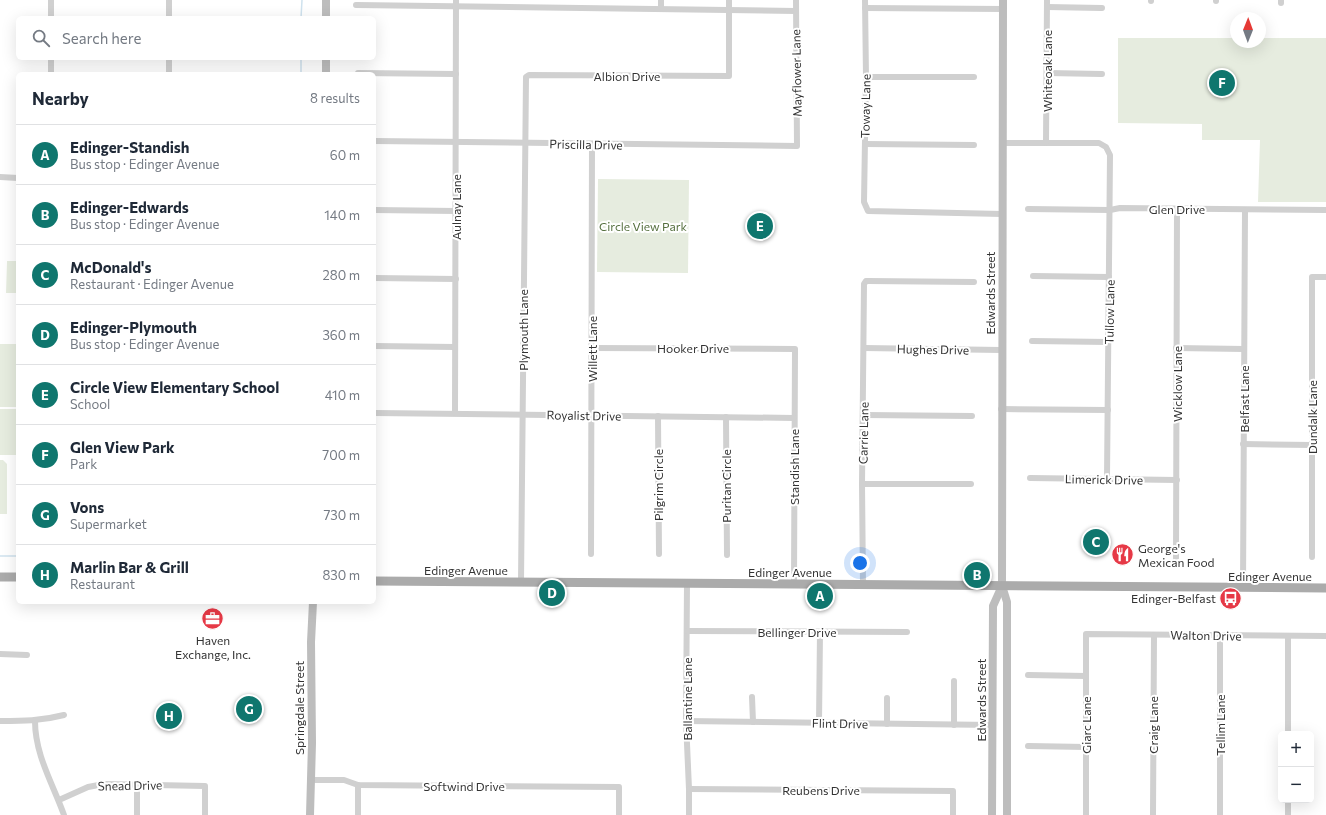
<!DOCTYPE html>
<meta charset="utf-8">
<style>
:root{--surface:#fff;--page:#f6f6f7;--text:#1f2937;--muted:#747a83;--line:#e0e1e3;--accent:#0f766e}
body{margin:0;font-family:Commissioner,sans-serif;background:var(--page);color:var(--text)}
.controls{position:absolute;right:12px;bottom:12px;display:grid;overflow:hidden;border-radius:6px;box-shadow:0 4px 16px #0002}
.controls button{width:36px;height:36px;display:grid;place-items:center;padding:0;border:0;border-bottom:1px solid var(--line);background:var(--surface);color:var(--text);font:20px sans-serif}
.compass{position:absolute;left:1230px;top:12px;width:36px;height:36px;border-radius:50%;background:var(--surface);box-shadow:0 4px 16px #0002;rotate:1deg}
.you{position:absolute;left:860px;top:563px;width:14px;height:14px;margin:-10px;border:3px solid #fff;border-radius:50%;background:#1a73e8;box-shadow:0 0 0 6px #1a73e833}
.badge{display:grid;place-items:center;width:26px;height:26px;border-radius:50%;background:var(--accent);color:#fff;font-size:13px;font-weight:700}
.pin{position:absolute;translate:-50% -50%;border:2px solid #fff;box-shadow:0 1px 4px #0006}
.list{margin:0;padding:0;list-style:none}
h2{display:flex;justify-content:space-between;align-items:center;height:52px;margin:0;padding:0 16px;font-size:17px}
h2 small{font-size:13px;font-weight:400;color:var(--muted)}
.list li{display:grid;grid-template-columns:26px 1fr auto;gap:12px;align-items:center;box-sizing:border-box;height:60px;padding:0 16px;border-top:1px solid var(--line)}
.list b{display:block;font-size:15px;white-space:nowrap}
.list p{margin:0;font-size:13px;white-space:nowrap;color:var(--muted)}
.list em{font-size:13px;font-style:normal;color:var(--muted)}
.icon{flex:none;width:22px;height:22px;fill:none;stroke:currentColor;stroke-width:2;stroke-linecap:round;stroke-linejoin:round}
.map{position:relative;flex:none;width:1326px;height:815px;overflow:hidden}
.search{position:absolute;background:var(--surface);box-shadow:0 4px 16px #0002;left:16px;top:16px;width:360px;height:44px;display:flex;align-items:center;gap:10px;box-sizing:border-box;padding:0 14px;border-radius:6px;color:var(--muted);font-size:15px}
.panel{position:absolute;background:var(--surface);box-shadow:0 4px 16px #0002;left:16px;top:72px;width:360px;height:532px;border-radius:6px}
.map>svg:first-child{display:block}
.green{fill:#e6ecdf}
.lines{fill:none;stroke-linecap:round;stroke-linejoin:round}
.stream{stroke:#cfe2ee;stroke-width:1.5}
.street{stroke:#d0d0d0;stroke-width:6}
.secondary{stroke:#bdbdbd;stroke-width:8}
.primary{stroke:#ababab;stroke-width:9}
.labels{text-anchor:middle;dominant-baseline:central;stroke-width:4;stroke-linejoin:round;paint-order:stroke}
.street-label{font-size:12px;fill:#333;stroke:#fff}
.park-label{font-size:12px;fill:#56703f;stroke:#fff}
.poi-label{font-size:12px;fill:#333;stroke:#fff;text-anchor:start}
</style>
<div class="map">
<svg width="1326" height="815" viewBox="0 0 1326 815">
<rect width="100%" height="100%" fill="#fff"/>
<!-- green -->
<g class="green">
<polygon points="1118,38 1236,38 1236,42 1260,42 1260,38 1326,38 1326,202 1258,202 1260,140 1202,140 1202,124 1118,123"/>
<polygon points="598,179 689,180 688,273 597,272"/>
<polygon points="7,261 18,261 18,293 6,293"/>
<polygon points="0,344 18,344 17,407 0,407"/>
<rect x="0" y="409" width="16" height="46"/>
<polygon points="0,460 3,460 7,464 7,514 0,514"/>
</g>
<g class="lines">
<!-- stream -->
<g class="stream">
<polyline points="301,18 302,0"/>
<polyline points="301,74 301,58"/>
<polyline points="0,556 18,556"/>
</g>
<!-- street -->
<g class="street">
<polyline points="865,0 866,77 864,202 868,211 1002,214"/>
<polyline points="1151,1 1151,0"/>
<polyline points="1216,1 1216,0"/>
<polyline points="1281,3 1281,0"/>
<polyline points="356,5 796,11"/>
<polyline points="1047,7 1102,8"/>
<polyline points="865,8 1003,9"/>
<polyline points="661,9 661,0"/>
<polyline points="51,18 51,0"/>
<polyline points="169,18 169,0"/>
<polyline points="358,73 456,74"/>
<polyline points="1047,73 1102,74"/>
<polyline points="51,74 51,58"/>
<polyline points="169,74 169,58"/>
<polyline points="866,77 974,77"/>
<polyline points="374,141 797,146 796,0"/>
<polyline points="1003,143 1099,143 1106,147 1110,155 1107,478"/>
<polyline points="1046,143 1047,0"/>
<polyline points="865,144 974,145"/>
<polyline points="0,177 18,178"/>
<polyline points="1028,209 1110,210 1120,208 1326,210"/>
<polyline points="374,210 456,211"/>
<polyline points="1033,276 1109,277"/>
<polyline points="374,278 456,279"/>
<polyline points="1032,341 1108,342"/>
<polyline points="374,346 455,347"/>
<polyline points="592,348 795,349 794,584"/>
<polyline points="864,348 1001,350"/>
<polyline points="1176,348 1244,349"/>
<polyline points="1001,409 1108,410"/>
<polyline points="374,413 794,418"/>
<polyline points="455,413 456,0"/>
<polyline points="864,415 972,416"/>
<polyline points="658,416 659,554"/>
<polyline points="726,417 727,555"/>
<polyline points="1243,444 1312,445"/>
<polyline points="1030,478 1177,480"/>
<polyline points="862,484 971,484"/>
<polyline points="591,554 592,144"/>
<polyline points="1312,557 1312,277 1326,277"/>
<polyline points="1176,558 1177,209"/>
<polyline points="521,582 526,77 529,75 729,76 729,0"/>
<polyline points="687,583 686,721 689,789 689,815"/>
<polyline points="863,585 862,484 864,284 866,281 868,281 974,282"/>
<polyline points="1243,588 1245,210"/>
<polyline points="687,631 907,632"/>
<polyline points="1220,635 1220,815"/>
<polyline points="0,654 27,655"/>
<polyline points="1028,675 1086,676"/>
<polyline points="954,681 954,725"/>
<polyline points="752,697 753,722"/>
<path d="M 0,721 C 23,721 41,721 64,715"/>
<path d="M 35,721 C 35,755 53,784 64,815"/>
<polyline points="686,721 993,725"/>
<polyline points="819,723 820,632"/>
<polyline points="887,724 887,698"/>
<polyline points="1288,734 1288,636"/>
<polyline points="1028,746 1086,747"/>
<polyline points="311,780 344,780 358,785 619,787 619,815"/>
<polyline points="689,789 953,791 953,815"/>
<polyline points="59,800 88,787 104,784 205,786 205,815"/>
<polyline points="137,815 137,784"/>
<polyline points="358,815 358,785"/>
<polyline points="1086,815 1086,634 1326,636"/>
<polyline points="1153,815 1154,635"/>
<polyline points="1288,815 1288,800"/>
</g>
<!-- secondary -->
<g class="secondary">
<polyline points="326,0 326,18"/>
<polyline points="1003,0 1002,586 1007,602 1007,815"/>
<polyline points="326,58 326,74"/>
<polyline points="310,815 312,743 311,642 313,602"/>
<polyline points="992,815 993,606 1002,586"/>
</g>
<!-- primary -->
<g class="primary">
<polyline points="0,577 18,577"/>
<polyline points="374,581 1326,588"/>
</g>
</g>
<!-- icons -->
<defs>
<symbol id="restaurant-disc" viewBox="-11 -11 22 22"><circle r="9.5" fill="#e63946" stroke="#fff"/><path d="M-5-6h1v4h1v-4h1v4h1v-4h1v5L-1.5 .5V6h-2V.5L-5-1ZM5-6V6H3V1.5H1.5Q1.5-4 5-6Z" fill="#fff"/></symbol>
<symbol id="bus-disc" viewBox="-11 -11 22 22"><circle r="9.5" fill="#e63946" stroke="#fff"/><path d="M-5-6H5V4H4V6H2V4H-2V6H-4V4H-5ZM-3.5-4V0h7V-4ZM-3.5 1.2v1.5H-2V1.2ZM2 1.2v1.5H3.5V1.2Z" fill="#fff"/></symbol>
<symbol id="office-disc" viewBox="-11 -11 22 22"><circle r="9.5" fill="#e63946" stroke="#fff"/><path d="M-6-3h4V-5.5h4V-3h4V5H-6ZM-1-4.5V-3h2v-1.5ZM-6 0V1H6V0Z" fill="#fff"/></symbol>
</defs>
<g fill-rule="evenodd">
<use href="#restaurant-disc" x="1110" y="542" width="25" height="25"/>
<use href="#bus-disc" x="1218" y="586" width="25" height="25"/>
<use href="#office-disc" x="200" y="606" width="25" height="25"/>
</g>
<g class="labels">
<!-- street labels -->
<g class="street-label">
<text transform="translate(1047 71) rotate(-90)">Whiteoak Lane</text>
<text transform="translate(796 73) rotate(-91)">Mayflower Lane</text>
<text x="627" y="76">Albion Drive</text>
<text transform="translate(865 106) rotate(-89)">Toway Lane</text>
<text transform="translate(586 144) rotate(1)">Priscilla Drive</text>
<text transform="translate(456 207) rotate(-90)">Aulnay Lane</text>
<text x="1177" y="209">Glen Drive</text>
<text transform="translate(990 293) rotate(-90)">Edwards Street</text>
<text transform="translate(1109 312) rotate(-89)">Tullow Lane</text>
<text transform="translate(523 330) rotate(-90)">Plymouth Lane</text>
<text x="693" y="348">Hooker Drive</text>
<text transform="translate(592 349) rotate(-90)">Willett Lane</text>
<text transform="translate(933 349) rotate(1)">Hughes Drive</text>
<text transform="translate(1177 384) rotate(-90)">Wicklow Lane</text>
<text transform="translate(1244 399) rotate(-90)">Belfast Lane</text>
<text transform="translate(584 415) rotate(1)">Royalist Drive</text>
<text transform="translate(1312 417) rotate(-90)">Dundalk Lane</text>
<text transform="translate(863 433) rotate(-89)">Carrie Lane</text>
<text transform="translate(794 467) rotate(-90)">Standish Lane</text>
<text transform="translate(1104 479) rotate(1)">Limerick Drive</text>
<text transform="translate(658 485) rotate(-90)">Pilgrim Circle</text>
<text transform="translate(726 486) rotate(-90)">Puritan Circle</text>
<text x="466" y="570">Edinger Avenue</text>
<text x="790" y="572">Edinger Avenue</text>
<text x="1270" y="576">Edinger Avenue</text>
<text x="797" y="632">Bellinger Drive</text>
<text transform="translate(1206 635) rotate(1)">Walton Drive</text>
<text transform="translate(687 699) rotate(-90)">Ballantine Lane</text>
<text transform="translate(981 700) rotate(-90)">Edwards Street</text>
<text transform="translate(299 708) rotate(-90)">Springdale Street</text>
<text transform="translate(840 723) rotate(1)">Flint Drive</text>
<text transform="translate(1086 725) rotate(-90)">Giarc Lane</text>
<text transform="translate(1153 725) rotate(-90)">Craig Lane</text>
<text transform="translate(1220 725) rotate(-90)">Tellim Lane</text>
<text transform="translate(130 785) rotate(-1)">Snead Drive</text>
<text x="464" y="786">Softwind Drive</text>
<text x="821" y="790">Reubens Drive</text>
</g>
<!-- park labels -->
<g class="park-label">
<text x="643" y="226">Circle View Park</text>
</g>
<!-- poi labels -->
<g class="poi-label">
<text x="1138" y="548">George's<tspan x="1138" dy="14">Mexican Food</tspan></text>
<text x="1216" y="598" text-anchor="end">Edinger-Belfast</text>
<text x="213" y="640" text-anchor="middle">Haven<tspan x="213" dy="14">Exchange, Inc.</tspan></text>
</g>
</g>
</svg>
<div class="controls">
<button>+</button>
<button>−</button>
</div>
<svg class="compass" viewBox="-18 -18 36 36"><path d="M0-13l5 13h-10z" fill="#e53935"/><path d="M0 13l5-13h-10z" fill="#747a83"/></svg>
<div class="you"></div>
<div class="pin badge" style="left:820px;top:596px">A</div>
<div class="pin badge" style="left:977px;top:575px">B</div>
<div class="pin badge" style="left:1096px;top:542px">C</div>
<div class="pin badge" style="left:552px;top:593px">D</div>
<div class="pin badge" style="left:760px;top:226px">E</div>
<div class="pin badge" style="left:1222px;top:83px">F</div>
<div class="pin badge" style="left:249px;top:709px">G</div>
<div class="pin badge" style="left:169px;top:716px">H</div>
<div class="search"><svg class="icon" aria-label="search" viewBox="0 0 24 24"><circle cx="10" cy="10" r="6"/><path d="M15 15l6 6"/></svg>Search here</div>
<section class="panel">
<h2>Nearby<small>8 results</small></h2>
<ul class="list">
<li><span class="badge">A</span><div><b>Edinger-Standish</b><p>Bus stop · Edinger Avenue</p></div><em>60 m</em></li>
<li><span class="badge">B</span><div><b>Edinger-Edwards</b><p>Bus stop · Edinger Avenue</p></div><em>140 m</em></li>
<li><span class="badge">C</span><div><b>McDonald's</b><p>Restaurant · Edinger Avenue</p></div><em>280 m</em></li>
<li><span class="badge">D</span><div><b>Edinger-Plymouth</b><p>Bus stop · Edinger Avenue</p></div><em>360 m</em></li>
<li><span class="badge">E</span><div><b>Circle View Elementary School</b><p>School</p></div><em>410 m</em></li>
<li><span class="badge">F</span><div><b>Glen View Park</b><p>Park</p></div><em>700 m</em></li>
<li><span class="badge">G</span><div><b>Vons</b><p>Supermarket</p></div><em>730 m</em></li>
<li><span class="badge">H</span><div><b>Marlin Bar &amp; Grill</b><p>Restaurant</p></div><em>830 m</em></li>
</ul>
</section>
</div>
